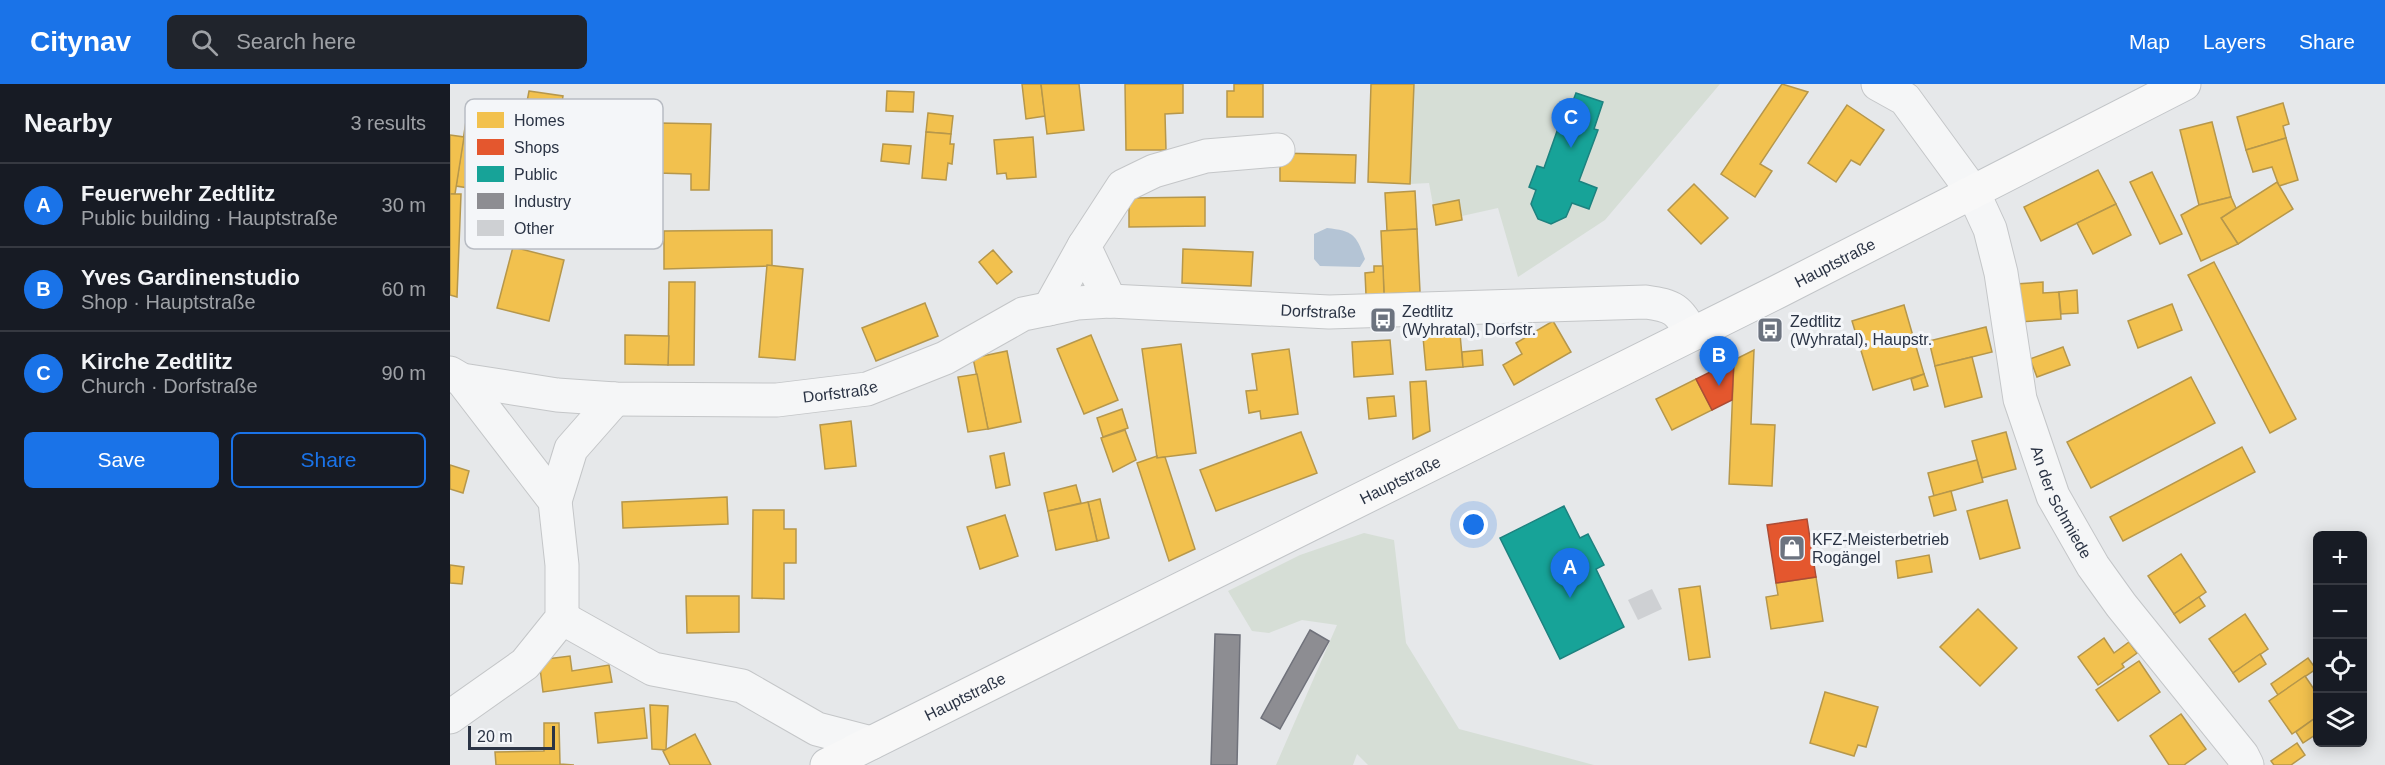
<!DOCTYPE html>
<meta charset="utf-8">
<style>
:root{--surface:#171b24;--page:#20242c;--text:#f1f3f6;--muted:#9ea1a6;--line:#363941;--accent:#1a73e8}
body{margin:0;font-family:Arial,sans-serif;background:var(--page);color:var(--text)}
.controls{position:absolute;right:18px;bottom:18px;display:grid;overflow:hidden;border-radius:9px;box-shadow:0 3px 15px #0003}
.controls button{width:54px;height:54px;display:grid;place-items:center;padding:0;border:0;border-bottom:2px solid var(--line);background:var(--surface);color:var(--text);font:30px sans-serif}
.scale{position:absolute;left:18px;bottom:15px;width:87px;box-sizing:border-box;padding-left:6px;border:3px solid #2b3445;border-top:0;font-size:16px;line-height:21px;white-space:nowrap;color:#2b3445;-webkit-text-stroke:4px #f4f6f9;paint-order:stroke}
.you{position:absolute;left:1024px;top:441px;width:21px;height:21px;margin:-15px;border:4px solid #fff;border-radius:50%;background:#1a73e8;box-shadow:0 0 0 9px #1a73e833}
.badge{display:grid;place-items:center;width:39px;height:39px;border-radius:50%;background:var(--accent);color:#fff;font-size:20px;font-weight:700}
.pin{position:absolute;translate:-50% -50px;filter:drop-shadow(0 2px 3px #0008)}
.pin::after{content:'';position:absolute;top:32px;width:21px;height:18px;background:inherit;clip-path:polygon(0 0,100% 0,50% 100%)}
.list{margin:0;padding:0;list-style:none}
h2{display:flex;justify-content:space-between;align-items:center;height:78px;margin:0;padding:0 24px;font-size:26px}
h2 small{font-size:20px;font-weight:400;color:var(--muted)}
.list li{display:grid;grid-template-columns:39px 1fr auto;gap:18px;align-items:center;box-sizing:border-box;height:84px;padding:0 24px;border-top:2px solid var(--line)}
.list b{display:block;font-size:22px;white-space:nowrap}
.list p{margin:0;font-size:20px;white-space:nowrap;color:var(--muted)}
.list em{font-size:20px;font-style:normal;color:var(--muted)}
.actions{display:flex;gap:12px;padding:18px 24px}
.actions a{flex:1;padding:14px 0;border:2px solid var(--accent);border-radius:9px;text-align:center;font-size:21px;color:var(--accent)}
.actions .main{background:var(--accent);color:#fff}
.icon{flex:none;width:33px;height:33px;fill:none;stroke:currentColor;stroke-width:2;stroke-linecap:round;stroke-linejoin:round}
.map{position:relative;flex:none;width:1935px;height:681px;overflow:hidden}
header{display:flex;align-items:center;gap:36px;box-sizing:border-box;height:84px;padding:0 30px;background:var(--accent);color:#fff}
header strong{font-size:28px}
nav{display:flex;gap:33px;margin-inline-start:auto;font-size:21px}
.search{width:420px;height:54px;background:var(--page);display:flex;align-items:center;gap:15px;box-sizing:border-box;padding:0 21px;border-radius:9px;color:var(--muted);font-size:22px}
main{display:flex}
aside{flex:1;background:var(--surface)}
.map>svg:first-child{display:block}
.green{fill:#d6ded6}
.water{fill:#b4c4d5}
.homes{fill:#f2c14e;stroke:#b6974b;stroke-width:1.5}
.shops{fill:#e4572e;stroke:#ac4c35;stroke-width:1.5}
.public{fill:#17a398;stroke:#1d827f;stroke-width:1.5}
.industry{fill:#8d8d92;stroke:#70727b;stroke-width:1.5}
.building{fill:#ced0d3}
.lines{fill:none;stroke-linecap:round;stroke-linejoin:round}
.minor-casing{stroke:#c4c6c8;stroke-width:35}
.major-casing{stroke:#c2c5c8;stroke-width:35}
.minor{stroke:#f5f6f7;stroke-width:33}
.major{stroke:#f8f8f8;stroke-width:33}
.labels{text-anchor:middle;dominant-baseline:central;stroke-width:6;stroke-linejoin:round;paint-order:stroke}
.street-label{font-size:16px;fill:#2b3445;stroke:#f4f6f9}
.poi-label{font-size:16px;fill:#2b3445;stroke:#f4f6f9;text-anchor:start}
.key{fill:#f4f6f9;stroke:#b8bcc3;stroke-width:1.5}
.key-label{font-size:16px;fill:#2b3445}
</style>
<header>
<strong>Citynav</strong>
<div class="search"><svg class="icon" aria-label="search" viewBox="0 0 24 24"><circle cx="10" cy="10" r="6"/><path d="M15 15l6 6"/></svg>Search here</div>
<nav><a>Map</a><a>Layers</a><a>Share</a></nav>
</header>
<main>
<aside>
<h2>Nearby<small>3 results</small></h2>
<ul class="list">
<li><span class="badge">A</span><div><b>Feuerwehr Zedtlitz</b><p>Public building · Hauptstraße</p></div><em>30 m</em></li>
<li><span class="badge">B</span><div><b>Yves Gardinenstudio</b><p>Shop · Hauptstraße</p></div><em>60 m</em></li>
<li><span class="badge">C</span><div><b>Kirche Zedtlitz</b><p>Church · Dorfstraße</p></div><em>90 m</em></li>
</ul>
<div class="actions"><a class="main">Save</a><a>Share</a></div>
</aside>
<div class="map">
<svg width="1935" height="681" viewBox="0 0 1935 681">
<rect width="100%" height="100%" fill="#e6e8ea"/>
<!-- green -->
<g class="green">
<polygon points="964,0 1270,0 1155,136 1068,193 1048,124 1012,132 1009,116 983,121 979,99 960,100"/>
<polygon points="914,449 944,456 956,559 1009,645 1144,681 918,681 907,670 903,681 826,681 887,541 852,536 819,549 802,547 778,507 850,471"/>
</g>
<!-- water -->
<path class="water" d="M 877,144 C 904,147 906,151 915,175 L 910,183 L 870,182 L 864,175 L 864,150 Z"/>
<!-- homes -->
<g class="homes">
<polygon points="572,0 591,0 595,32 576,35"/>
<polygon points="591,0 629,0 634,46 597,50"/>
<polygon points="675,0 733,0 733,29 715,30 716,66 676,66"/>
<polygon points="784,0 813,0 813,33 777,33 777,7 784,7"/>
<polygon points="921,0 964,0 960,100 918,98"/>
<polygon points="1332,0 1358,8 1310,80 1322,87 1305,113 1271,90"/>
<polygon points="79,7 113,12 109,38 74,33"/>
<polygon points="437,7 464,8 463,28 436,27"/>
<polygon points="1833,19 1839,40 1833,42 1836,54 1796,66 1787,33"/>
<polygon points="1397,21 1434,46 1410,81 1401,76 1386,98 1358,79"/>
<polygon points="18,24 109,38 100,94 65,111 6,102"/>
<polygon points="478,29 503,32 501,50 476,48"/>
<polygon points="1762,38 1781,113 1749,121 1730,46"/>
<polygon points="209,39 261,40 259,106 241,106 241,90 208,89"/>
<polygon points="476,48 501,50 500,60 504,60 502,80 498,79 496,96 472,94"/>
<polygon points="0,51 14,53 5,110 0,110"/>
<polygon points="583,53 586,93 557,95 556,89 547,90 544,56"/>
<polygon points="1836,54 1848,96 1829,102 1822,83 1803,88 1796,66"/>
<polygon points="433,60 461,62 459,80 431,77"/>
<polygon points="830,69 906,71 905,99 830,97"/>
<polygon points="1648,86 1666,120 1591,157 1574,123"/>
<polygon points="1702,88 1732,150 1710,160 1680,98"/>
<polygon points="1827,98 1843,125 1788,160 1771,134"/>
<polygon points="1244,100 1278,134 1251,160 1218,126"/>
<polygon points="965,107 967,145 937,147 935,109"/>
<polygon points="0,110 11,110 7,213 0,211"/>
<polygon points="755,113 755,142 679,143 679,114"/>
<polygon points="1781,113 1786,124 1771,134 1788,160 1751,177 1731,131 1749,121"/>
<polygon points="1009,116 1012,136 986,141 983,121"/>
<polygon points="1666,120 1681,151 1643,170 1627,139"/>
<polygon points="967,145 970,208 934,210 931,147"/>
<polygon points="322,146 322,182 214,185 214,147"/>
<polygon points="63,163 114,176 99,237 47,224"/>
<polygon points="733,165 803,168 801,202 732,199"/>
<polygon points="543,166 562,188 547,200 529,178"/>
<polygon points="1764,178 1846,335 1820,349 1738,191"/>
<polygon points="317,181 353,185 345,276 309,273"/>
<polygon points="924,182 933,182 934,210 916,211 915,189 924,188"/>
<polygon points="219,198 245,198 244,281 218,281"/>
<polygon points="1593,198 1593,209 1609,208 1611,235 1568,238 1566,200"/>
<polygon points="1627,206 1628,229 1611,230 1609,208"/>
<polygon points="475,219 488,252 426,277 412,244"/>
<polygon points="1722,220 1732,246 1688,264 1678,237"/>
<polygon points="1454,221 1474,290 1423,306 1402,237"/>
<polygon points="1103,237 1121,268 1064,301 1053,281 1072,270 1066,259"/>
<polygon points="1536,243 1542,268 1485,282 1479,257"/>
<polygon points="1010,250 1013,283 976,286 973,253"/>
<polygon points="175,251 219,252 218,281 175,280"/>
<polygon points="641,251 668,316 634,330 607,265"/>
<polygon points="940,256 943,290 904,293 902,258"/>
<polygon points="731,260 746,369 707,374 692,265"/>
<polygon points="1613,263 1620,281 1587,293 1580,275"/>
<polygon points="839,265 848,330 811,335 810,327 799,329 796,307 807,306 802,270"/>
<polygon points="1032,266 1033,281 1013,283 1012,268"/>
<polygon points="1304,266 1301,340 1325,341 1322,402 1279,400 1284,276"/>
<polygon points="557,267 571,338 538,345 523,274"/>
<polygon points="1522,273 1532,313 1495,323 1485,282"/>
<polygon points="527,290 538,345 518,348 508,293"/>
<polygon points="1474,290 1478,302 1464,306 1461,295"/>
<polygon points="1741,293 1765,339 1641,404 1617,358"/>
<polygon points="1246,295 1262,326 1222,346 1206,315"/>
<polygon points="976,297 980,347 963,355 960,298"/>
<polygon points="944,312 946,332 919,335 917,314"/>
<polygon points="672,325 678,344 653,353 647,334"/>
<polygon points="401,337 406,382 375,385 370,341"/>
<polygon points="675,346 686,376 663,388 651,354"/>
<polygon points="851,348 867,389 766,427 750,386"/>
<polygon points="1556,348 1566,385 1532,394 1522,357"/>
<polygon points="1792,363 1805,388 1673,457 1660,433"/>
<polygon points="554,369 560,401 546,404 540,372"/>
<polygon points="707,372 707,374 715,373 745,465 719,477 687,379"/>
<polygon points="1527,376 1533,398 1484,412 1478,389"/>
<polygon points="0,381 19,387 13,409 0,405"/>
<polygon points="626,401 631,419 598,427 594,409"/>
<polygon points="1501,407 1506,426 1484,432 1479,413"/>
<polygon points="277,413 278,440 173,444 172,418"/>
<polygon points="650,415 659,454 647,457 638,418"/>
<polygon points="1557,416 1570,464 1530,475 1517,427"/>
<polygon points="638,418 647,457 606,466 598,427"/>
<polygon points="303,426 334,426 334,445 346,445 346,479 334,479 334,515 302,514"/>
<polygon points="555,431 568,472 530,485 517,443"/>
<polygon points="1731,470 1756,508 1724,530 1698,492"/>
<polygon points="1479,471 1482,488 1448,494 1446,477"/>
<polygon points="0,481 14,483 12,500 0,499"/>
<polygon points="1366,493 1373,537 1321,545 1316,513 1328,511 1326,499"/>
<polygon points="1250,502 1260,573 1239,576 1229,505"/>
<polygon points="236,512 289,512 289,548 237,549"/>
<polygon points="1749,513 1755,522 1730,539 1724,530"/>
<polygon points="1528,525 1567,564 1530,602 1490,563"/>
<polygon points="1795,530 1818,565 1783,589 1759,555"/>
<polygon points="1654,554 1664,569 1679,558 1687,569 1672,580 1674,583 1648,601 1628,573"/>
<polygon points="1810,570 1816,580 1789,598 1783,589"/>
<polygon points="120,572 122,587 159,581 162,598 93,608 89,576"/>
<polygon points="1858,574 1866,585 1828,611 1821,600"/>
<polygon points="1689,577 1710,608 1668,637 1646,606"/>
<polygon points="1855,592 1868,611 1868,632 1842,650 1819,617"/>
<polygon points="1375,608 1428,623 1416,663 1408,661 1404,672 1360,659"/>
<polygon points="200,621 218,622 216,666 202,665"/>
<polygon points="194,624 197,654 148,659 145,629"/>
<polygon points="1731,630 1756,665 1734,681 1719,681 1700,652"/>
<polygon points="1868,632 1868,649 1853,659 1846,648"/>
<polygon points="94,639 109,639 110,680 124,681 46,681 45,668 94,667"/>
<polygon points="245,650 261,681 220,681 213,667"/>
<polygon points="1847,659 1855,671 1841,681 1824,681 1821,677"/>
</g>
<!-- shops -->
<g class="shops">
<polygon points="1284,276 1282,316 1262,326 1246,295"/>
<polygon points="1357,435 1366,493 1326,499 1317,441"/>
</g>
<!-- public -->
<g class="public">
<polygon points="1126,9 1153,18 1144,45 1148,46 1129,97 1147,104 1139,125 1122,119 1116,133 1101,140 1088,135 1081,120 1086,106 1079,103 1087,82 1094,84 1112,33 1116,35"/>
<polygon points="1114,422 1130,454 1138,450 1154,481 1146,485 1174,543 1110,575 1050,454"/>
</g>
<!-- industry -->
<g class="industry">
<polygon points="860,546 879,557 830,645 811,634"/>
<polygon points="765,550 790,551 787,681 761,681"/>
</g>
<!-- building -->
<polygon class="building" points="1202,505 1212,525 1188,536 1178,516"/>
<g class="lines">
<defs>
<g id="minor">
<path id="s1" d="M 1428,0 L 1455,15 L 1523,108 L 1540,145 L 1551,189 L 1570,315 L 1603,412 L 1643,482 L 1671,521 L 1792,671 L 1797,681"/>
<polyline points="660,217 634,162 673,102 704,87 756,72 828,66"/>
<polyline points="599,225 634,162"/>
<path id="s2" d="M 0,289 L 12,296 L 107,311 L 165,315 L 327,316 L 417,305 L 495,274 L 573,230 L 627,219 L 660,217 L 879,228 L 1196,218 C 1224,222 1228,225 1242,250"/>
<polyline points="105,417 121,365 165,315"/>
<polyline points="112,534 203,585 292,602 367,645 421,659"/>
<polyline points="0,633 75,580 112,534 112,481 105,417 12,296"/>
</g>
<g id="major">
<path id="s3" d="M 377,681 L 1327,208 L 1734,0"/>
</g>
</defs>
<!-- minor casing -->
<use href="#minor" class="minor-casing"/>
<!-- major casing -->
<use href="#major" class="major-casing"/>
<!-- minor -->
<use href="#minor" class="minor"/>
<!-- major -->
<use href="#major" class="major"/>
</g>
<!-- icons -->
<defs>
<symbol id="bus-square" viewBox="-11 -11 22 22"><rect x="-9" y="-9" width="18" height="18" rx="4" fill="#6c737f" stroke="#f4f6f9"/><path d="M-5-6H5V4H4V6H2V4H-2V6H-4V4H-5ZM-3.5-4V0h7V-4ZM-3.5 1.2v1.5H-2V1.2ZM2 1.2v1.5H3.5V1.2Z" fill="#fff"/></symbol>
<symbol id="shop-square" viewBox="-11 -11 22 22"><rect x="-9" y="-9" width="18" height="18" rx="4" fill="#6c737f" stroke="#f4f6f9"/><path d="M-5-2.5h2.3a2.7 3.5 0 0 1 5.4 0H5L5.5 6h-11ZM-1.5-2.5h3a1.5 2.3 0 0 0-3 0Z" fill="#fff"/></symbol>
</defs>
<g fill-rule="evenodd">
<use href="#bus-square" x="918" y="221" width="30" height="30"/>
<use href="#bus-square" x="1305" y="231" width="30" height="30"/>
<use href="#shop-square" x="1327" y="449" width="30" height="30"/>
</g>
<g class="labels">
<!-- street labels -->
<g class="street-label">
<text stroke="none"><textPath href="#s3" startOffset="1126">Hauptstraße</textPath></text>
<text stroke="none"><textPath href="#s2" startOffset="891">Dorfstraße</textPath></text>
<text stroke="none"><textPath href="#s2" startOffset="394">Dorfstraße</textPath></text>
<text stroke="none"><textPath href="#s3" startOffset="640">Hauptstraße</textPath></text>
<text stroke="none"><textPath href="#s1" startOffset="471">An der Schmiede</textPath></text>
<text stroke="none"><textPath href="#s3" startOffset="154">Hauptstraße</textPath></text>
</g>
<!-- poi labels -->
<g class="poi-label">
<text x="952" y="227">Zedtlitz<tspan x="952" dy="18">(Wyhratal), Dorfstr.</tspan></text>
<text x="1340" y="237">Zedtlitz<tspan x="1340" dy="18">(Wyhratal), Haupstr.</tspan></text>
<text x="1362" y="455">KFZ-Meisterbetrieb<tspan x="1362" dy="18">Rogängel</tspan></text>
</g>
</g>
<!-- legend -->
<rect x="15" y="15" width="198" height="150" rx="9" class="key"/>
<rect x="27" y="28" width="27" height="16" fill="#f2c14e"/>
<rect x="27" y="55" width="27" height="16" fill="#e4572e"/>
<rect x="27" y="82" width="27" height="16" fill="#17a398"/>
<rect x="27" y="109" width="27" height="16" fill="#8d8d92"/>
<rect x="27" y="136" width="27" height="16" fill="#ced0d3"/>
<g class="key-label">
<text x="64" y="42">Homes</text>
<text x="64" y="69">Shops</text>
<text x="64" y="96">Public</text>
<text x="64" y="123">Industry</text>
<text x="64" y="150">Other</text>
</g>
</svg>
<div class="controls">
<button>+</button>
<button>−</button>
<button><svg class="icon" aria-label="locate" viewBox="0 0 24 24"><circle cx="12" cy="12" r="6"/><path d="M12 2v4M12 18v4M2 12h4M18 12h4"/></svg></button>
<button><svg class="icon" aria-label="layers" viewBox="0 0 24 24"><path d="M12 4l9 5-9 5-9-5zM3 14l9 5 9-5"/></svg></button>
</div>
<div class="scale">20 m</div>
<div class="you"></div>
<div class="pin badge" style="left:1120px;top:514px">A</div>
<div class="pin badge" style="left:1269px;top:302px">B</div>
<div class="pin badge" style="left:1121px;top:64px">C</div>
</div>
</main>
